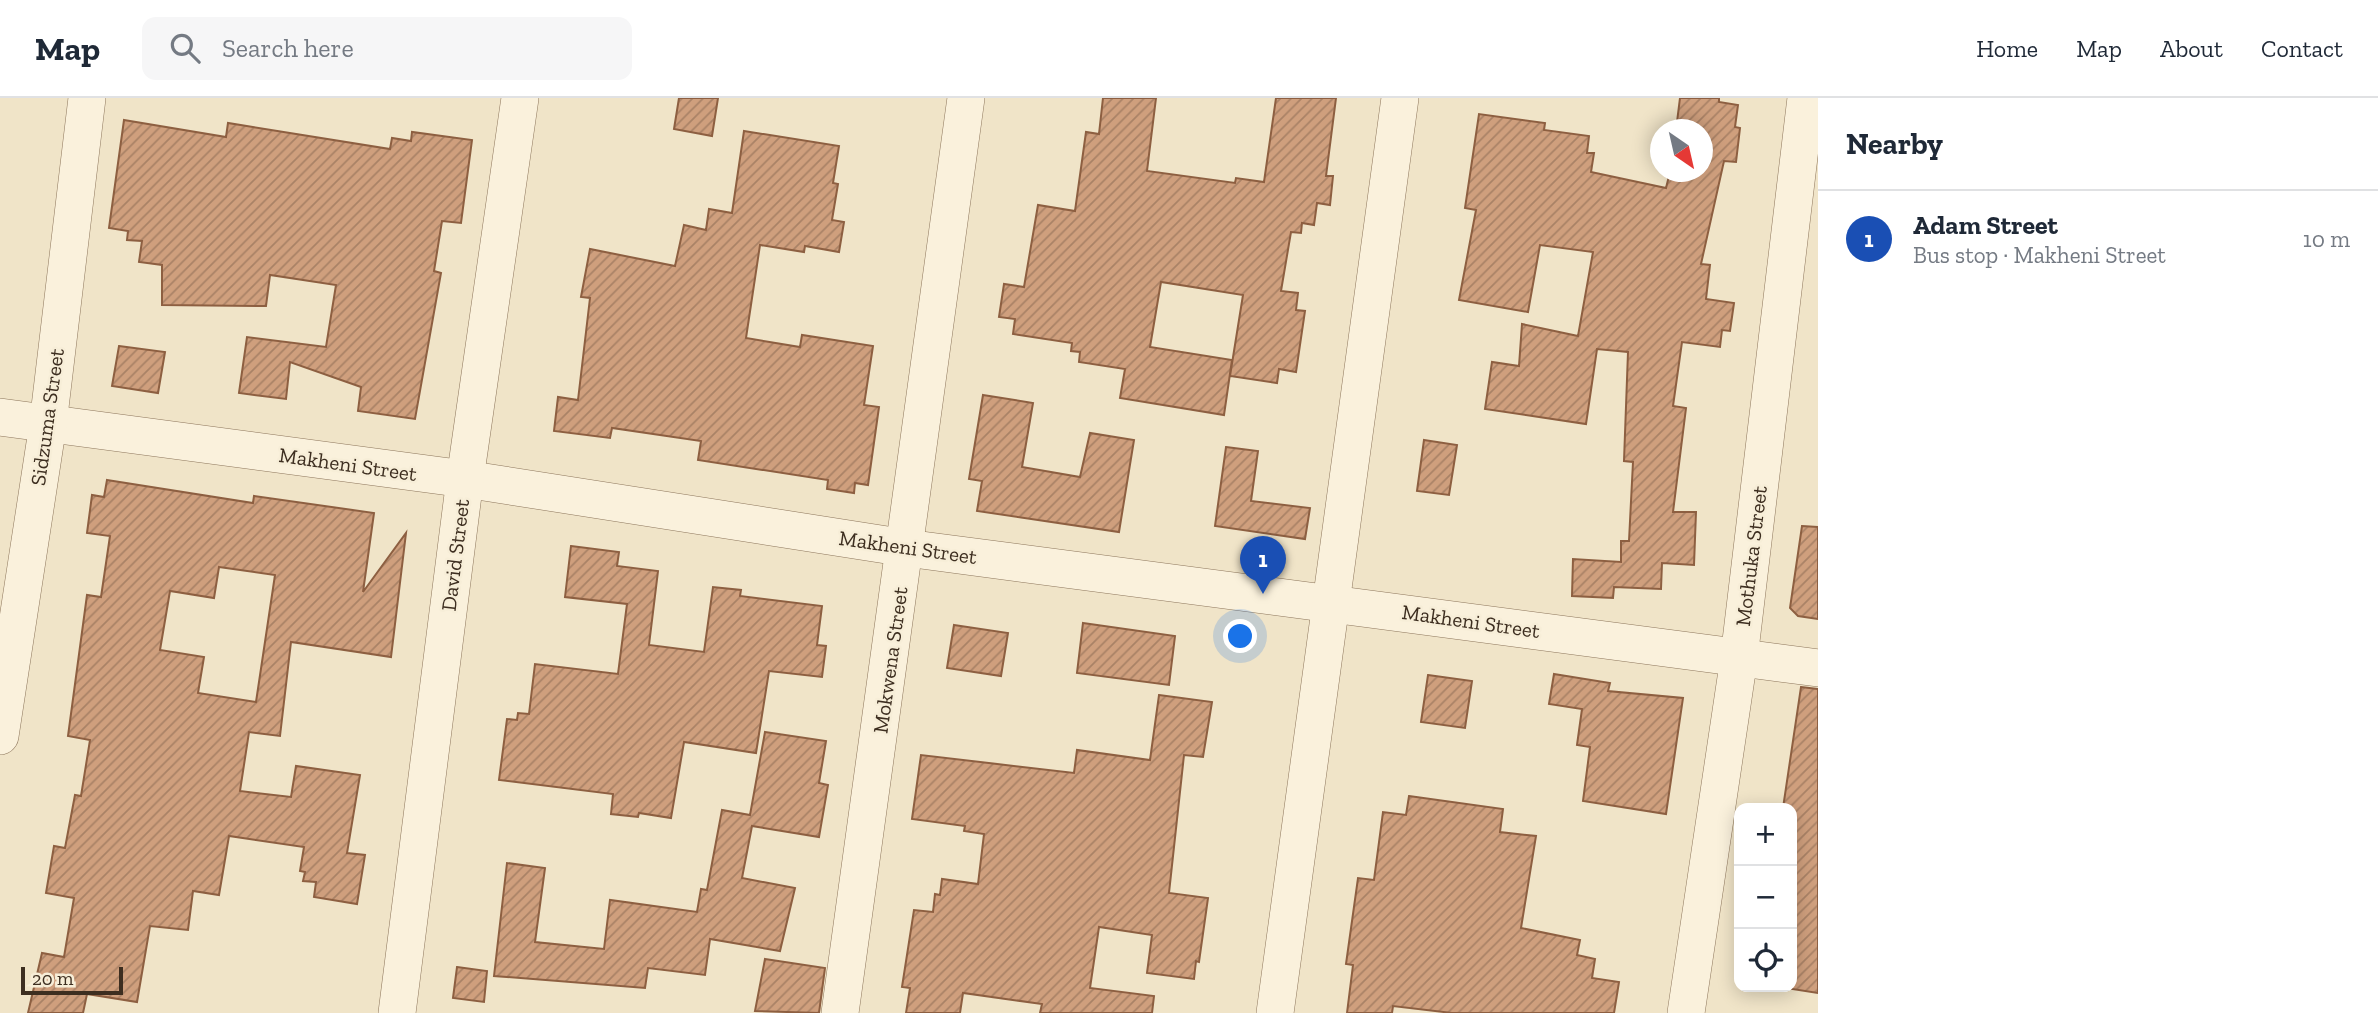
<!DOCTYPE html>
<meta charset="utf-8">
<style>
:root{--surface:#fff;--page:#f6f6f7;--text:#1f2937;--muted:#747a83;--line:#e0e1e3;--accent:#9e2a2b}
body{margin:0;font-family:"Zilla Slab",serif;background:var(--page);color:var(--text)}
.controls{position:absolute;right:21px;bottom:21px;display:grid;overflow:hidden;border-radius:14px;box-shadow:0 4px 18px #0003}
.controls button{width:63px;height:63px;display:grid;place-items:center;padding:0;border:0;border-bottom:2px solid var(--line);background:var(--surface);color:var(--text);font:35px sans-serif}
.compass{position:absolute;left:1650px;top:21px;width:63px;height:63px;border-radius:50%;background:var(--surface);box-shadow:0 4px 18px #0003;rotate:146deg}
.scale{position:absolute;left:21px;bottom:18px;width:102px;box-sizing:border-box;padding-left:7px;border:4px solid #3d2e20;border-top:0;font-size:19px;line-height:24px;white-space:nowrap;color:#3d2e20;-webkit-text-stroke:5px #f7eed8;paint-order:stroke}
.you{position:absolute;left:1241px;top:539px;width:24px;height:24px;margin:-18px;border:5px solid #fff;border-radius:50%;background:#1a73e8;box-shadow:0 0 0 10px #1a73e833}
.badge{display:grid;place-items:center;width:46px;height:46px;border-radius:50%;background:var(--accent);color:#fff;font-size:23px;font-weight:700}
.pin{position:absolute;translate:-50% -58px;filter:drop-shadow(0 2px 4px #0008)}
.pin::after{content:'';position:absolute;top:37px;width:24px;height:21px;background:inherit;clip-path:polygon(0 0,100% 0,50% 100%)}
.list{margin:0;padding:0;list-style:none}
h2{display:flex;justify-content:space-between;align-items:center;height:91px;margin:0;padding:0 28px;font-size:30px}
h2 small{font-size:23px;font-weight:400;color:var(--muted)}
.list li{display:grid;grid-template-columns:46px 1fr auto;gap:21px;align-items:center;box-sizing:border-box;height:98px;padding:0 28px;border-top:2px solid var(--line)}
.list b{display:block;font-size:26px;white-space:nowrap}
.list p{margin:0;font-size:23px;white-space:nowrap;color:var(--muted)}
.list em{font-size:23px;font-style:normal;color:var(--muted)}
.icon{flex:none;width:38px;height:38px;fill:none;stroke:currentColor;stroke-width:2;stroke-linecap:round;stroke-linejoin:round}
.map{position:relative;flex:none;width:1818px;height:915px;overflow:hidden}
header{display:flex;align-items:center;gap:42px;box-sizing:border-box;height:98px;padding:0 35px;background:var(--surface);border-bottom:2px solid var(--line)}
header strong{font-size:33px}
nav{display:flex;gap:38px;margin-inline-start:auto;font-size:24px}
.search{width:490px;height:63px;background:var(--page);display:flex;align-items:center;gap:18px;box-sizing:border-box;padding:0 24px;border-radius:14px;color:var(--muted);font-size:26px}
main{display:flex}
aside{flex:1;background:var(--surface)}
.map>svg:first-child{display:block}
.building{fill:url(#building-hatch);stroke:#8d5f41;stroke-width:2;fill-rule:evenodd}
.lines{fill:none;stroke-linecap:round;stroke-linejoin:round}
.minor-casing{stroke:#8d765c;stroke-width:38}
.minor{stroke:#faf1dc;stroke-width:37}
.labels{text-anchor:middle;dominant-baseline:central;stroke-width:5;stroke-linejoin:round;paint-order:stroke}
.street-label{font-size:21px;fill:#3d2e20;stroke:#f7eed8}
</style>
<header>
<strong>Map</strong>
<div class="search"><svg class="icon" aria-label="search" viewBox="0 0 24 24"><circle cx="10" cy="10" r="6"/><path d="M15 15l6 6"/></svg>Search here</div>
<nav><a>Home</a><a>Map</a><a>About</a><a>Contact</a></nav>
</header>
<main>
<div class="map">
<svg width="1818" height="915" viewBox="0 0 1818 915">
<defs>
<pattern id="building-hatch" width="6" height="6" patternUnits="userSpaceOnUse" patternTransform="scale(1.75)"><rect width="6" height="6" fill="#cf9f7d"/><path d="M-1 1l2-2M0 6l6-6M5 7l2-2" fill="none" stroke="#a98266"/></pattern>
</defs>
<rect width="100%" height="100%" fill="#f0e4c8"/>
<!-- building -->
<g class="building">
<polygon points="679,0 718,0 712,38 674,31"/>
<polygon points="1103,0 1156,0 1147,73 1235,85 1236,80 1264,84 1276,0 1336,0 1326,78 1333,78 1330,107 1317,105 1314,127 1302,125 1301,135 1291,134 1281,193 1298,195 1296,212 1305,213 1296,274 1279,271 1277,285 1230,278 1243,197 1161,184 1150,249 1232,262 1224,317 1120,300 1125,271 1079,264 1080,254 1071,253 1072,245 1013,236 1015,221 999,219 1004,186 1024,189 1038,107 1075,113 1086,34 1099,36"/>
<polygon points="1680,0 1719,0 1719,4 1738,7 1735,29 1740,30 1736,64 1724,63 1701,166 1710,167 1706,201 1734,205 1730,233 1722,232 1720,249 1682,244 1673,308 1686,310 1673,414 1696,414 1694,467 1662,465 1661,491 1614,489 1613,500 1572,498 1573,461 1621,464 1621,443 1629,443 1633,364 1624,363 1628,254 1597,251 1586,326 1485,311 1492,264 1519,268 1522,226 1578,238 1593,154 1540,147 1528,214 1459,202 1476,112 1465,110 1479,16 1545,25 1544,32 1589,38 1587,55 1594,55 1591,74 1666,90 1670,74 1703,74 1703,32 1676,32"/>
<polygon points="124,22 226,39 228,25 390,51 392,40 411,43 412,34 472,42 461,125 442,123 434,173 441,175 415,321 358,313 361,289 290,264 286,301 239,295 247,239 326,249 336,187 270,177 266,208 162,207 162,167 139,164 142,143 127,142 128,133 109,130"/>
<polygon points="744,33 839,48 833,85 838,86 832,122 844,124 839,154 805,148 804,154 760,147 746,240 800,249 802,237 873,248 864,307 879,309 868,387 855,385 854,395 827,391 828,382 698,362 701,343 612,330 610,340 554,333 558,299 578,302 590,200 581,199 590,151 675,168 684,127 706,132 709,111 732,115"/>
<polygon points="119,248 165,254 158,295 112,288"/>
<polygon points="983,297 1033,305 1022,369 1080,379 1090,335 1134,342 1119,434 977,413 982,383 969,381"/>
<polygon points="1424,342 1457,347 1449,397 1417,393"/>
<polygon points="1226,349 1258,353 1251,403 1310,410 1305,441 1215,428"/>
<path d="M 107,382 L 253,405 L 254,398 L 374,415 L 363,494 L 406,435 L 391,559 L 291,544 L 280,638 L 249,634 L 240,693 L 291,699 L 296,668 L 360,677 L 347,755 L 365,757 L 357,806 L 314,799 L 316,784 L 303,783 L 305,774 L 300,773 L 304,749 L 229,738 L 219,797 L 193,793 L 188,832 L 150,828 L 137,904 L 87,896 L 83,915 L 28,915 L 42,855 L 64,859 L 74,800 L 46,795 L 54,748 L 65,750 L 75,697 L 81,698 L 90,642 L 68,638 L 87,497 L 101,499 L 110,438 L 87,435 L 92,397 L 104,399 ZM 219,469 L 275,477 L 256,604 L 198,595 L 204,559 L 160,552 L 170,493 L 214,500 Z"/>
<polygon points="1802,428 1818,429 1818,521 1798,518 1790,510"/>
<polygon points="571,448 619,454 617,468 658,473 649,547 704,554 713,489 741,492 740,498 822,508 817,547 826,548 822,579 769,573 756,655 684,644 671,720 639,715 638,719 611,716 613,696 499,682 507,621 517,622 518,615 529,616 535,566 618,576 627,506 565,499"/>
<polygon points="1083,525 1175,538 1169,587 1077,575"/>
<polygon points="954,527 1008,535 1001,578 947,570"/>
<polygon points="1554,576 1610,585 1608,593 1683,600 1666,716 1583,703 1590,649 1577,647 1582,611 1549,606"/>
<polygon points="1428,577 1472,583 1465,630 1421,624"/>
<polygon points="1801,589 1818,591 1818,895 1792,891 1792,710 1783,710"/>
<polygon points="1159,597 1212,604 1203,659 1184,657 1169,795 1208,800 1199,864 1196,863 1194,881 1147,875 1152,837 1099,829 1090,890 1154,898 1152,915 1040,915 1042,906 963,895 960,915 906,915 910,890 902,889 914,812 933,814 935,796 940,797 942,781 978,786 984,736 964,733 965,728 912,721 921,657 1074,675 1077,652 1150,662"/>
<polygon points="765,634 826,643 819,685 828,687 819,739 752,728 742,780 795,790 780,853 710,841 705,877 648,870 645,890 494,878 507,765 545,770 535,844 604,851 610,802 697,814 701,791 707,792 722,712 750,717"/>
<polygon points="1409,698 1503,711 1500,734 1536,738 1521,830 1580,842 1577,857 1595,861 1592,880 1619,884 1614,915 1452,915 1393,908 1392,915 1347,915 1353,867 1346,866 1358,780 1374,782 1383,714 1406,717"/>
<polygon points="765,861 825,870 819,915 755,913"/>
<polygon points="457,869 487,873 484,904 453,900"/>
</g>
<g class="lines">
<defs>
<g id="minor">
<polyline points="0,319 465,381 906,450 1818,570"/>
<polyline points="0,638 48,326 87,0"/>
<polyline points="397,915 465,381 520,0"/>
<polyline points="840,915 966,0"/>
<polyline points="1275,915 1400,0"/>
<polyline points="1686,915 1739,560 1806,0"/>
</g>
</defs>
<!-- minor casing -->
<use href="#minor" class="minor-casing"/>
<!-- minor -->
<use href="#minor" class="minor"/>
</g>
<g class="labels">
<!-- street labels -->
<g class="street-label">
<text transform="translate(47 319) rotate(-82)">Sidzuma Street</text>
<text transform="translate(348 366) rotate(8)">Makheni Street</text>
<text transform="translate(908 449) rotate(8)">Makheni Street</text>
<text transform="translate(455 457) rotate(-83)">David Street</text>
<text transform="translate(1751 458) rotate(-83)">Mothuka Street</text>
<text transform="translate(1471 523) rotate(8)">Makheni Street</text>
<text transform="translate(890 562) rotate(-82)">Mokwena Street</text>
</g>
</g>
</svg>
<div class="controls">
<button>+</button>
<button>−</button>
<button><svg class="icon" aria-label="locate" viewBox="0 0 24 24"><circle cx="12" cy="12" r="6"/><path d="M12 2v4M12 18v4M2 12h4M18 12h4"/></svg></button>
</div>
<svg class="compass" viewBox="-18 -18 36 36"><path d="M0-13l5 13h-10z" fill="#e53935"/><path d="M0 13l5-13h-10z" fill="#747a83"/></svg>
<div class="scale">20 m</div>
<div class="you"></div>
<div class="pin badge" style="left:1263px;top:496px;background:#1a4fb4">1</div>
</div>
<aside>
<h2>Nearby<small></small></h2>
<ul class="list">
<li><span class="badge" style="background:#1a4fb4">1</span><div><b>Adam Street</b><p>Bus stop · Makheni Street</p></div><em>10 m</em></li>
</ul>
</aside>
</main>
